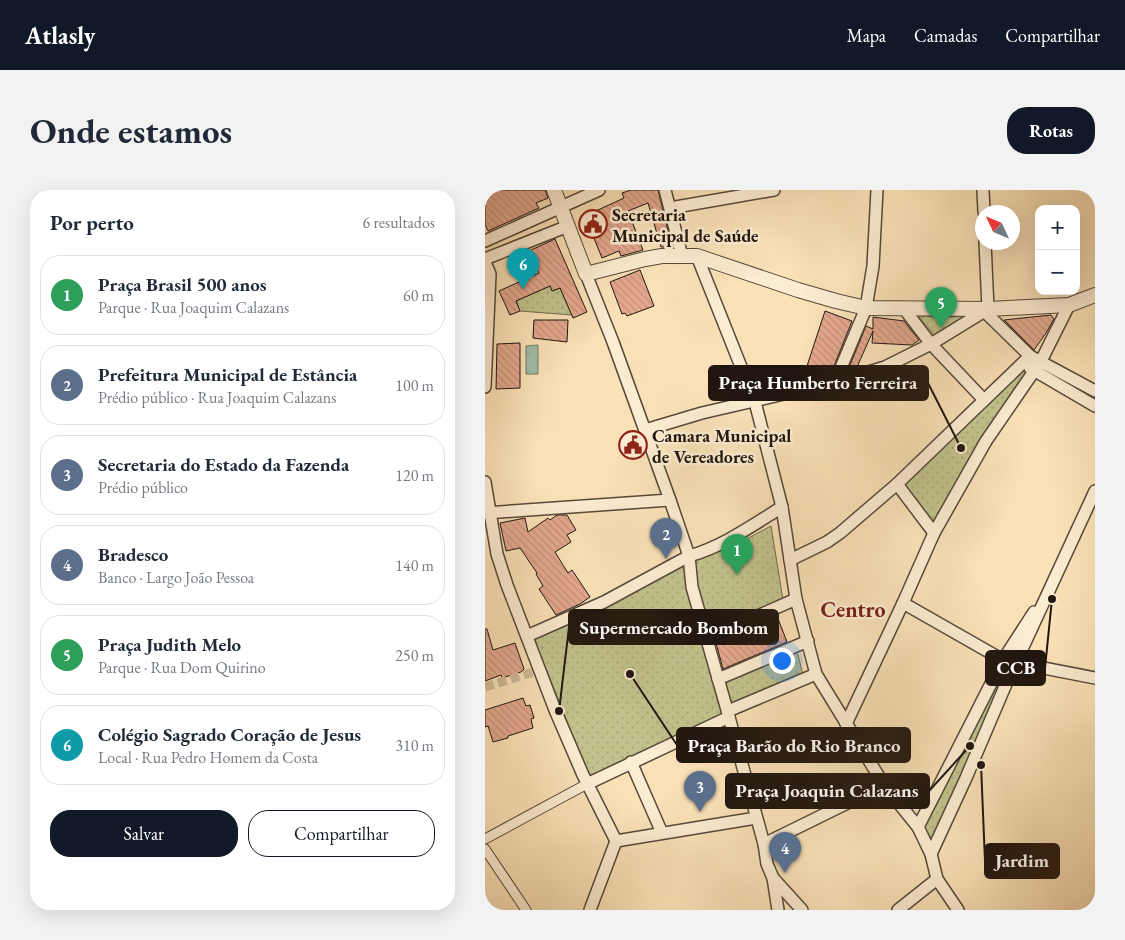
<!DOCTYPE html>
<html lang="pt">
<meta charset="utf-8">
<style>
:root{--surface:#fff;--page:#f2f2f3;--text:#1f2937;--muted:#747a83;--line:#e0e1e3;--accent:#111827}
body{margin:0;font-family:"EB Garamond",serif;background:var(--page);color:var(--text)}
.controls{position:absolute;right:15px;top:15px;display:grid;overflow:hidden;border-radius:10px;box-shadow:0 5px 20px #0002}
.controls button{width:45px;height:45px;display:grid;place-items:center;padding:0;border:0;border-bottom:1px solid var(--line);background:var(--surface);color:var(--text);font:25px sans-serif}
.compass{position:absolute;left:490px;top:15px;width:45px;height:45px;border-radius:50%;background:var(--surface);box-shadow:0 5px 20px #0002;rotate:314deg}
.you{position:absolute;left:296px;top:470px;width:18px;height:18px;margin:-12px;border:4px solid #fff;border-radius:50%;background:#1a73e8;box-shadow:0 0 0 8px #1a73e833}
.badge{display:grid;place-items:center;width:32px;height:32px;border-radius:50%;background:var(--accent);color:#fff;font-size:16px;font-weight:700}
.pin{position:absolute;translate:-50% -41px;filter:drop-shadow(0 1px 2px #0008)}
.pin::after{content:'';position:absolute;top:26px;width:18px;height:15px;background:inherit;clip-path:polygon(0 0,100% 0,50% 100%)}
.list{margin:0;padding:0;list-style:none}
h2{display:flex;justify-content:space-between;align-items:center;height:65px;margin:0;padding:0 20px;font-size:21px}
h2 small{font-size:16px;font-weight:400;color:var(--muted)}
.list li{display:grid;grid-template-columns:32px 1fr auto;gap:15px;align-items:center;box-sizing:border-box;height:80px;margin:0 10px 10px;padding:0 10px;border:1px solid var(--line);border-radius:20px}
.list b{display:block;font-size:19px;white-space:nowrap}
.list p{margin:0;font-size:16px;white-space:nowrap;color:var(--muted)}
.list em{font-size:16px;font-style:normal;color:var(--muted)}
.actions{display:flex;gap:10px;padding:15px 20px}
.actions a{flex:1;padding:11px 0;border:1px solid var(--accent);border-radius:20px;text-align:center;font-size:18px;color:var(--accent)}
.actions .main{background:var(--accent);color:#fff}
.map{position:relative;flex:none;width:610px;height:720px;overflow:hidden;border-radius:20px}
header{display:flex;align-items:center;gap:30px;box-sizing:border-box;height:70px;padding:0 25px;background:var(--accent);color:#fff}
header strong{font-size:24px}
nav{display:flex;gap:28px;margin-inline-start:auto;font-size:18px}
.intro{display:flex;align-items:center;justify-content:space-between;box-sizing:border-box;height:120px;padding:0 30px}
h1{margin:0;font-size:35px}
.button{padding:12px 22px;border-radius:20px;background:var(--accent);color:#fff;font-size:18px;font-weight:700}
main{display:flex;gap:30px;padding:0 30px}
aside{flex:1;background:var(--surface);border-radius:20px;box-shadow:0 5px 20px #0002}
.map>svg:first-child{display:block}
.park{fill:url(#park-dots);stroke:#706c4e}
.water{fill:url(#water-ripples);stroke:#6c7b6b}
.building{fill:url(#building-back-hatch);stroke:#20160f}
.lines{fill:none;stroke-linecap:round;stroke-linejoin:round}
.pedestrian-tunnel{stroke:#ceb896;stroke-width:9;stroke-dasharray:9 4.5;stroke-linecap:butt}
.pedestrian-casing{stroke:#564939;stroke-width:11}
.minor-casing{stroke:#564939;stroke-width:14}
.tertiary-casing{stroke:#564939;stroke-width:16}
.pedestrian{stroke:#fcecd1;stroke-width:9}
.minor{stroke:#fcecd1;stroke-width:11}
.tertiary{stroke:#fcecd1;stroke-width:14}
.labels{text-anchor:middle;dominant-baseline:central;stroke-width:5;stroke-linejoin:round;paint-order:stroke}
.poi-label{font-size:18px;font-weight:bold;fill:#20160f;stroke:#fcecd1;text-anchor:start}
.district-label{font-size:22px;font-weight:bold;fill:#7a1f14;stroke:#fcecd1}
.leader{fill:none;stroke:#20160f;stroke-width:2}
.callout-dot{fill:#20160f;stroke:#fcecd1;stroke-width:2}
.callout{fill:#20160f;stroke:#20160f;stroke-width:2}
.callout-label{font-size:19px;text-anchor:middle;font-weight:bold;fill:#fff}
</style>
<header>
<strong>Atlasly</strong>
<nav><a>Mapa</a><a>Camadas</a><a>Compartilhar</a></nav>
</header>
<div class="intro"><h1>Onde estamos</h1><a class="button">Rotas</a></div>
<main>
<aside>
<h2>Por perto<small>6 resultados</small></h2>
<ul class="list">
<li><span class="badge" style="background:#2e9e5b">1</span><div><b>Praça Brasil 500 anos</b><p>Parque · Rua Joaquim Calazans</p></div><em>60 m</em></li>
<li><span class="badge" style="background:#5c6f8a">2</span><div><b>Prefeitura Municipal de Estância</b><p>Prédio público · Rua Joaquim Calazans</p></div><em>100 m</em></li>
<li><span class="badge" style="background:#5c6f8a">3</span><div><b>Secretaria do Estado da Fazenda</b><p>Prédio público</p></div><em>120 m</em></li>
<li><span class="badge" style="background:#5c6f8a">4</span><div><b>Bradesco</b><p>Banco · Largo João Pessoa</p></div><em>140 m</em></li>
<li><span class="badge" style="background:#2e9e5b">5</span><div><b>Praça Judith Melo</b><p>Parque · Rua Dom Quirino</p></div><em>250 m</em></li>
<li><span class="badge" style="background:#0f9aa8">6</span><div><b>Colégio Sagrado Coração de Jesus</b><p>Local · Rua Pedro Homem da Costa</p></div><em>310 m</em></li>
</ul>
<div class="actions"><a class="main">Salvar</a><a>Compartilhar</a></div>
</aside>
<div class="map">
<svg width="610" height="720" viewBox="0 0 610 720">
<defs>
<pattern id="park-dots" width="8" height="8" patternUnits="userSpaceOnUse" patternTransform="scale(1.25)"><rect width="8" height="8" fill="#c1c28d"/><path d="M2 2h.1M6 6h.1" fill="none" stroke="#a6a678" stroke-width="1.8" stroke-linecap="round"/></pattern>
<pattern id="water-ripples" width="26" height="14" patternUnits="userSpaceOnUse" patternTransform="scale(1.25)"><rect width="26" height="14" fill="#9fbea9"/><path d="M2 4q2-2 4 0t4 0M15 11q2-2 4 0t4 0" fill="none" stroke="#89a390"/></pattern>
<pattern id="building-back-hatch" width="6" height="6" patternUnits="userSpaceOnUse" patternTransform="scale(1.25)"><rect width="6" height="6" fill="#e4a88f"/><path d="M-1 5l2 2M0 0l6 6M5-1l2 2" fill="none" stroke="#c3907a"/></pattern>
</defs>
<rect width="100%" height="100%" fill="#fae1b8"/>
<filter id="stains"><feTurbulence type="fractalNoise" baseFrequency=".004" numOctaves="4"/><feColorMatrix values="0 0 0 0 .2 0 0 0 0 .09 0 0 0 0 .02 0 0 0 .5 -.17"/></filter>
<radialGradient id="worn" r=".72"><stop offset=".6" stop-color="#630" stop-opacity="0"/><stop offset="1" stop-color="#630" stop-opacity=".3"/></radialGradient>
<!-- park -->
<g class="park">
<polygon points="65,96 68,101 75,98 87,125 35,121 31,111"/>
<polygon points="433,126 484,127 452,148"/>
<polygon points="538,173 550,177 450,344 406,297"/>
<polygon points="286,336 298,410 225,442 206,370 252,354"/>
<polygon points="198,375 217,450 239,523 104,586 49,449 123,416"/>
<polygon points="310,463 313,465 320,493 284,510 248,523 238,490"/>
<polygon points="519,475 526,477 448,653 438,634"/>
</g>
<!-- water -->
<polygon class="water" points="53,155 53,184 41,184 41,156"/>
<!-- building -->
<g class="building">
<polygon points="0,0 60,0 63,8 51,13 54,18 3,41 0,34"/>
<polygon points="146,0 173,0 187,57 176,57 163,13 143,21 158,60 136,66 134,61 117,68 100,26 139,8 137,3"/>
<polygon points="70,49 102,122 88,128 75,98 67,101 65,96 31,111 35,121 25,125 14,101 54,83 48,69 37,74 33,66"/>
<polygon points="155,80 169,116 142,126 140,123 137,124 125,92"/>
<polygon points="340,121 367,131 345,186 340,187 334,185 333,187 324,184 326,177 322,176"/>
<polygon points="566,125 569,129 561,143 549,160 519,130"/>
<polygon points="388,127 419,131 434,150 427,155 387,153 388,141 372,177 363,180 381,136 388,139"/>
<polygon points="49,130 83,130 82,152 48,148"/>
<polygon points="35,153 35,198 11,199 12,154"/>
<polygon points="72,325 82,325 91,340 82,345 86,352 70,362 83,383 87,380 105,407 95,414 71,425 54,399 58,396 51,384 52,383 35,358 21,361 15,333 40,328 43,342 63,328 65,330"/>
<polygon points="292,426 302,452 238,479 231,453"/>
<polygon points="0,439 2,439 8,460 30,453 39,479 36,482 17,488 16,485 0,491"/>
<polygon points="38,508 41,516 45,515 49,528 46,529 48,538 23,546 23,548 8,552 3,536 0,537 0,520"/>
</g>
<g class="lines">
<!-- pedestrian-tunnel -->
<polyline class="pedestrian-tunnel" points="0,497 55,480"/>
<defs>
<g id="pedestrian">
<polyline points="0,649 102,594"/>
<polyline points="0,659 41,720"/>
</g>
<g id="minor">
<polyline points="180,0 197,66"/>
<polyline points="498,0 499,22"/>
<polyline points="185,18 289,0"/>
<polyline points="0,51 114,0"/>
<polyline points="212,66 270,212 297,317 311,409 331,484 399,595 433,637 446,664 452,689 473,720"/>
<polyline points="0,69 83,36"/>
<polyline points="0,72 5,84 0,197"/>
<polyline points="101,84 128,152 185,310 204,366 207,397 244,527 102,594"/>
<polyline points="420,120 446,154 499,210"/>
<polyline points="500,122 545,166 610,201"/>
<polyline points="545,166 412,294 449,343 501,251 556,171 584,115"/>
<polyline points="545,178 610,216"/>
<polyline points="350,192 381,118 388,76 392,0"/>
<polyline points="160,240 217,223 350,192 400,177 446,154 503,119 500,52"/>
<polyline points="0,292 12,364 22,395 70,520 98,585 131,651"/>
<polyline points="0,323 185,310"/>
<polyline points="305,370 342,352 355,343 412,294"/>
<polyline points="418,413 518,470 610,488"/>
<path d="M 42,446 L 119,412 L 204,366 C 237,357 268,335 297,317"/>
<polyline points="221,449 311,409"/>
<polyline points="233,489 323,451"/>
<polyline points="243,521 331,484"/>
<polyline points="244,527 279,654 282,674 288,688 293,720"/>
<polyline points="361,534 418,413 449,343"/>
<polyline points="146,572 177,643"/>
<polyline points="433,637 518,470 549,422"/>
<polyline points="131,651 271,628"/>
<polyline points="279,654 399,595"/>
<polyline points="446,664 481,588 521,494 610,301"/>
<polyline points="288,688 317,720"/>
<polyline points="105,720 131,651"/>
<polyline points="413,720 452,689"/>
</g>
<polyline id="tertiary" points="69,0 101,84 160,69 177,66 212,66 313,100 351,111 381,118 503,119 584,115 610,105"/>
</defs>
<!-- pedestrian casing -->
<use href="#pedestrian" class="pedestrian-casing"/>
<!-- minor casing -->
<use href="#minor" class="minor-casing"/>
<!-- tertiary casing -->
<use href="#tertiary" class="tertiary-casing"/>
<!-- pedestrian -->
<use href="#pedestrian" class="pedestrian"/>
<!-- minor -->
<use href="#minor" class="minor"/>
<!-- tertiary -->
<use href="#tertiary" class="tertiary"/>
</g>
<!-- icons -->
<defs>
<symbol id="civic-ring" viewBox="-11 -11 22 22"><circle r="9.5" fill="#fcecd1" stroke="#8f2418" stroke-width="1.5"/><path d="M-.6-6.5H3V-4.5H.6V-3L4-1V1h2V6H-6V1h2V-1L-.6-3ZM-1.2 2.5V6h2.4V2.5Z" fill="#8f2418"/></symbol>
</defs>
<g fill-rule="evenodd">
<use href="#civic-ring" x="92" y="18" width="32" height="32"/>
<use href="#civic-ring" x="132" y="239" width="32" height="32"/>
</g>
<g class="labels">
<!-- poi labels -->
<g class="poi-label">
<text x="127" y="24">Secretaria<tspan x="127" dy="21">Municipal de Saúde</tspan></text>
<text x="167" y="245">Camara Municipal<tspan x="167" dy="21">de Vereadores</tspan></text>
</g>
<!-- district labels -->
<g class="district-label">
<text x="368" y="419">Centro</text>
</g>
</g>
<!-- callouts -->
<path class="leader" d="M476 258L443 193M74 521L84 437M567 409L560 478M145 484L192 555M485 556L444 601M496 575L500 671"/>
<g class="callout-dot">
<circle cx="476" cy="258" r="5"/>
<circle cx="74" cy="521" r="5"/>
<circle cx="567" cy="409" r="5"/>
<circle cx="145" cy="484" r="5"/>
<circle cx="485" cy="556" r="5"/>
<circle cx="496" cy="575" r="5"/>
</g>
<g class="callout">
<rect x="224" y="176" width="219" height="34" rx="5"/>
<rect x="84" y="420" width="209" height="34" rx="5"/>
<rect x="501" y="461" width="59" height="34" rx="5"/>
<rect x="192" y="538" width="233" height="34" rx="5"/>
<rect x="241" y="584" width="203" height="34" rx="5"/>
<rect x="500" y="654" width="74" height="34" rx="5"/>
</g>
<g class="callout-label">
<text x="333" y="199">Praça Humberto Ferreira</text>
<text x="189" y="444">Supermercado Bombom</text>
<text x="531" y="484">CCB</text>
<text x="309" y="562">Praça Barão do Rio Branco</text>
<text x="342" y="607">Praça Joaquin Calazans</text>
<text x="537" y="677">Jardim</text>
</g>
<rect width="100%" height="100%" filter="url(#stains)"/>
<rect width="100%" height="100%" fill="url(#worn)"/>
</svg>
<div class="controls">
<button>+</button>
<button>−</button>
</div>
<svg class="compass" viewBox="-18 -18 36 36"><path d="M0-13l5 13h-10z" fill="#e53935"/><path d="M0 13l5-13h-10z" fill="#747a83"/></svg>
<div class="you"></div>
<div class="pin badge" style="left:252px;top:385px;background:#2e9e5b">1</div>
<div class="pin badge" style="left:181px;top:369px;background:#5c6f8a">2</div>
<div class="pin badge" style="left:215px;top:622px;background:#5c6f8a">3</div>
<div class="pin badge" style="left:300px;top:683px;background:#5c6f8a">4</div>
<div class="pin badge" style="left:456px;top:138px;background:#2e9e5b">5</div>
<div class="pin badge" style="left:38px;top:99px;background:#0f9aa8">6</div>
</div>
</main>
